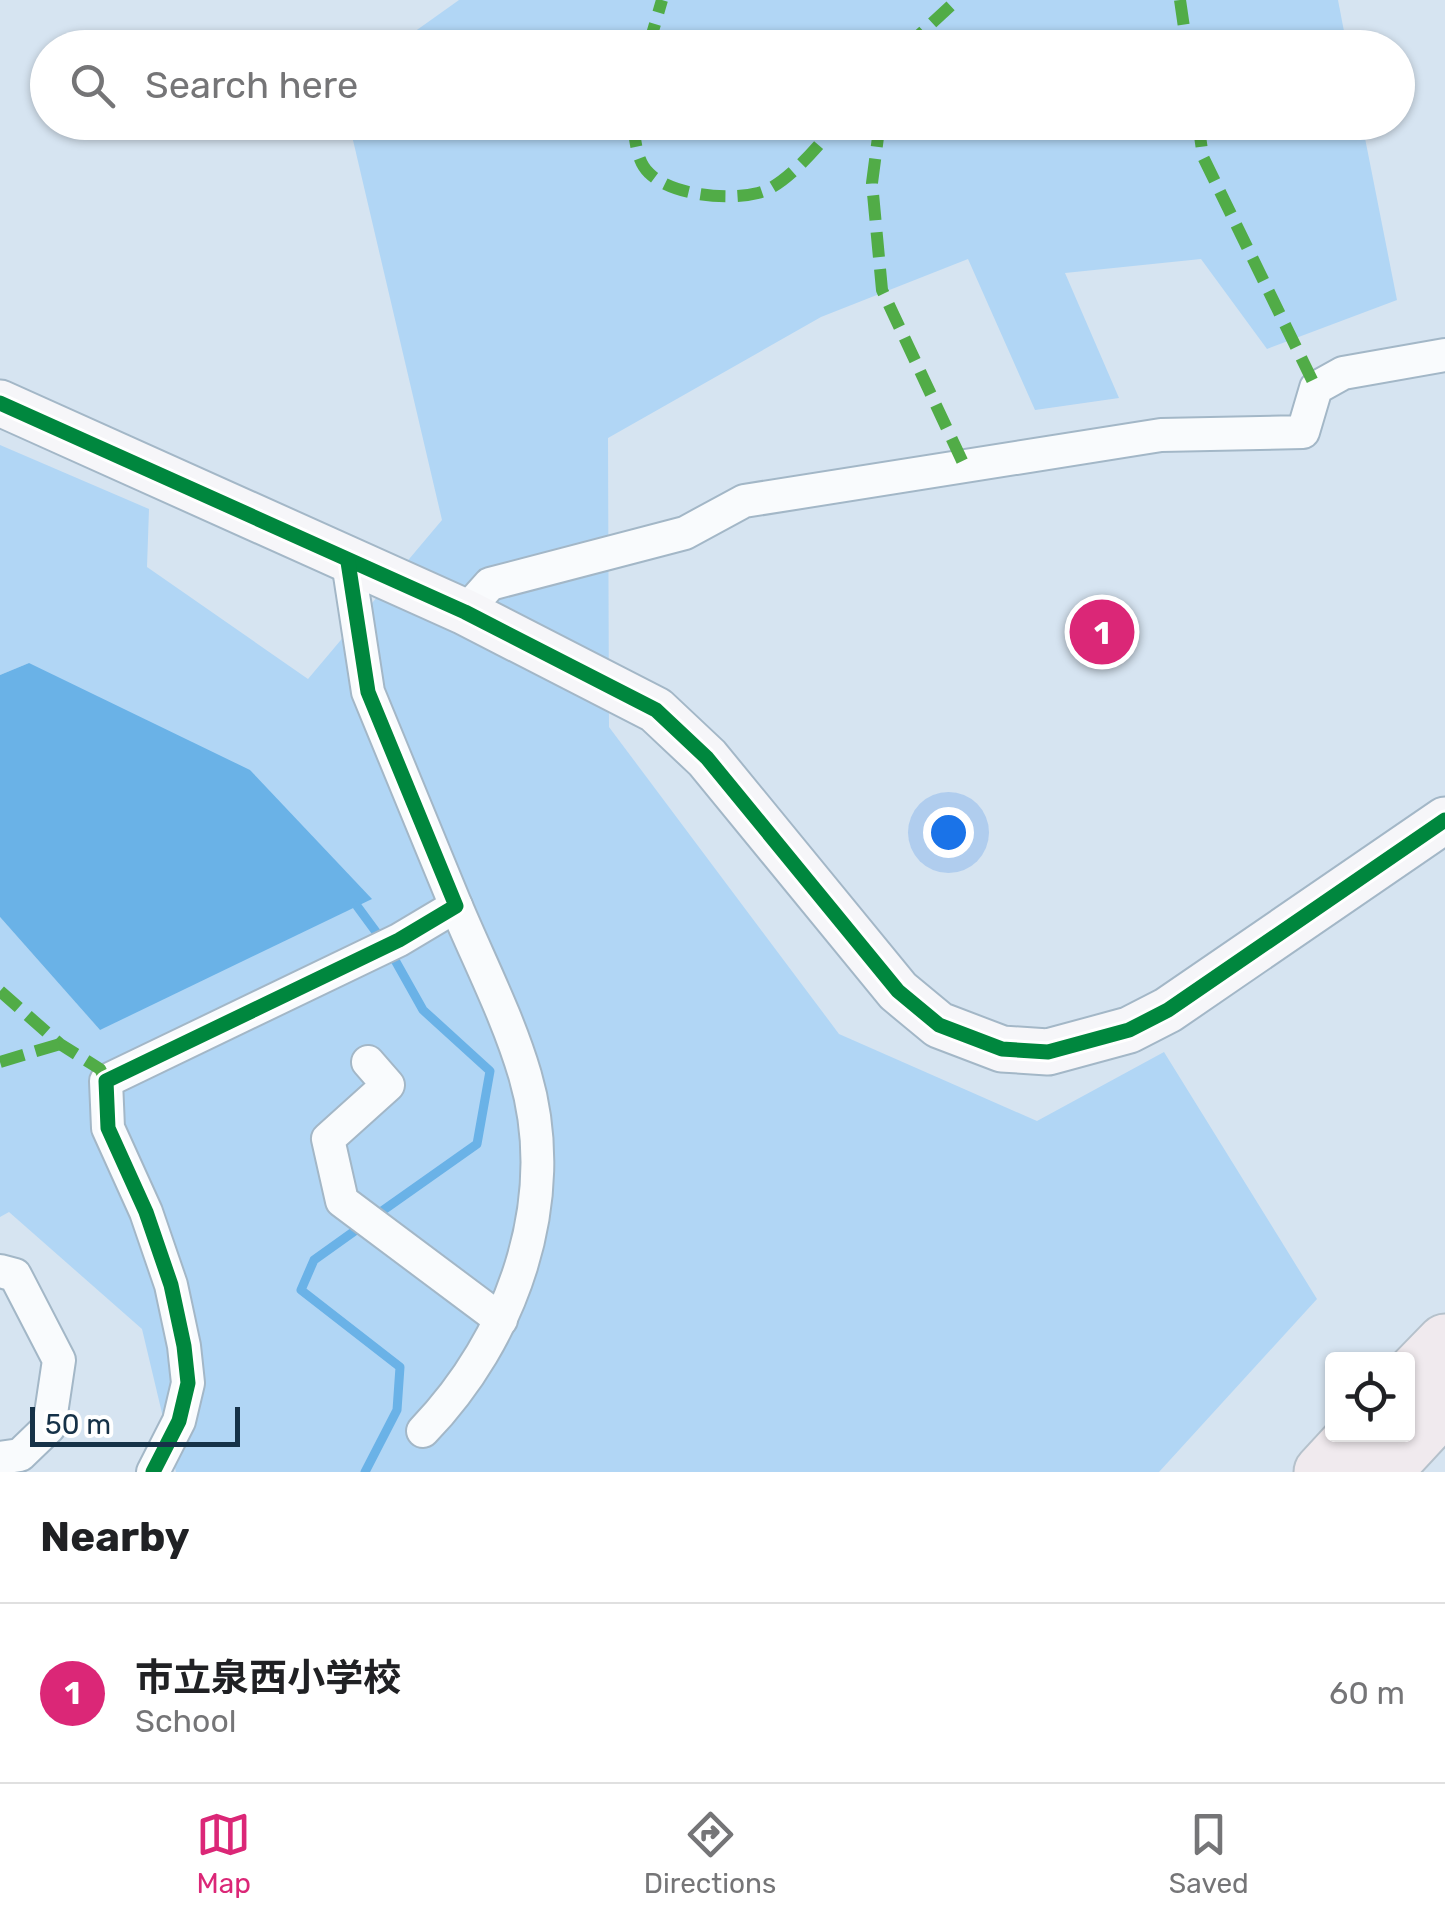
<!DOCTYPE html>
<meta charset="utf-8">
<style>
:root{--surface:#fff;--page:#f2f2f2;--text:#202124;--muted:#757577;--line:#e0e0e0;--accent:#db2777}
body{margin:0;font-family:Rubik,"Noto Sans JP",sans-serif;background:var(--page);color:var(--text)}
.controls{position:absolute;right:30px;bottom:30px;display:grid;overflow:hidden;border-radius:10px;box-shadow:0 2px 8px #0004}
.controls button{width:90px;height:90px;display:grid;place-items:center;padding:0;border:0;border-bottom:2px solid var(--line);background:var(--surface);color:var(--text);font:50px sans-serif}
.scale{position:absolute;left:30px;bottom:25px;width:210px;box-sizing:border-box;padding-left:10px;border:5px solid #163248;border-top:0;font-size:28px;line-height:35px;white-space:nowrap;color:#163248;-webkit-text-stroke:8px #fff;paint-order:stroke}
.you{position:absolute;left:948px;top:832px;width:35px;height:35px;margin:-25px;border:8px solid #fff;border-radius:50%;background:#1a73e8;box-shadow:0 0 0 15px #1a73e833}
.badge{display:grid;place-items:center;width:65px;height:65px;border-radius:50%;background:var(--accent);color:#fff;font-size:32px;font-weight:700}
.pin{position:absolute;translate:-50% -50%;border:5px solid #fff;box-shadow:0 2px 10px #0006}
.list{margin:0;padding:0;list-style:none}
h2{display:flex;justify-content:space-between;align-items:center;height:130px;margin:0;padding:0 40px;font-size:42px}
h2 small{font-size:32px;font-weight:400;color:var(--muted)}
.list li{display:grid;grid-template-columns:65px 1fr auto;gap:30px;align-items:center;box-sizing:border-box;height:180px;padding:0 40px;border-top:2px solid var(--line)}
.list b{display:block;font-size:38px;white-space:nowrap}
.list p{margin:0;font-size:32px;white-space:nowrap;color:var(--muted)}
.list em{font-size:32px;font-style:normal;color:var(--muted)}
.icon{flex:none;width:55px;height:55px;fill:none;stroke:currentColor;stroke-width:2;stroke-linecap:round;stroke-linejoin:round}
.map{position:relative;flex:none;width:1445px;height:1472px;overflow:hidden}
.search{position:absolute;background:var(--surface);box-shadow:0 2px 8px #0004;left:30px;right:30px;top:30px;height:110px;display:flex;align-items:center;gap:25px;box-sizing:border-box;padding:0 35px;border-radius:55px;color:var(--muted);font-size:38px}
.sheet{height:310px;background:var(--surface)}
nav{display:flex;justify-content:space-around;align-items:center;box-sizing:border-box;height:140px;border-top:2px solid var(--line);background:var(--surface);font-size:28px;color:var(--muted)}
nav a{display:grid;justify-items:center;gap:5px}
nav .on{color:var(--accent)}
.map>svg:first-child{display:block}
.green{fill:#b1d6f5}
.water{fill:#6ab2e7}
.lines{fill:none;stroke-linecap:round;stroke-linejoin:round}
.stream{stroke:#6ab2e7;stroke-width:9}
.street-casing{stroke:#a3b7c7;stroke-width:36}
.secondary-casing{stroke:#a3b7c7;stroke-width:49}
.highway-casing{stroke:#b5c1cb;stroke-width:59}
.street{stroke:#f9fbfd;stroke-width:32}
.secondary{stroke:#f6f6f9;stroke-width:45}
.highway{stroke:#f0eaee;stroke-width:55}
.quiet{stroke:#51ac47;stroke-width:12;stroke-dasharray:25 12;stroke-linecap:butt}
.cycleway-casing{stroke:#fff;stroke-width:21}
.cycleway{stroke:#00873e;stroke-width:15}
</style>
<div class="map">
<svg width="1445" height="1472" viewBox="0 0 1445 1472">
<rect width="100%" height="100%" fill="#d6e4f1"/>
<!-- green -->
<g class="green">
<polygon points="459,0 1338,0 1347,47 393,47"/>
<polygon points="349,123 1362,123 1397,300 1267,349 1201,259 1065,273 1119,398 1035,410 968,259 821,317 608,438 609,727 839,1034 1037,1121 1164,1052 1317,1299 1159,1472 176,1472 142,1329 9,1212 0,1217 0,917 100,1030 29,663 0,675 0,445 149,509 147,567 308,679 442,520"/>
</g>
<!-- water -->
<polygon class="water" points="29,663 250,770 372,899 100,1030 0,917 0,675"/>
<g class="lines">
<!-- stream -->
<g class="stream">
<polyline points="357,906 382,940"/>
<polyline points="375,1216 477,1144 490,1071 423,1010 391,953"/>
<polyline points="363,1225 314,1260 301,1290 400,1367 397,1410 365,1472"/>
</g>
<defs>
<g id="street">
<polyline points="465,612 490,584 685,533 744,501 1161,435 1303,432 1316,388 1343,373 1445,355"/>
<polyline points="368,1062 388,1085 328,1139 342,1201 501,1320"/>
<polyline points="0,1271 15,1275 59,1360 49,1427 20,1455 0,1458"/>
<path d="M 423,1431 C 512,1339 562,1201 525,1075 C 508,1017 479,961 456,906"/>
<polyline points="153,1472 179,1421 188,1383 184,1346 171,1285 146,1212 108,1128 106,1081 399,940 456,906 368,692 348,562"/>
</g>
<polyline id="secondary" points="0,403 465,612 656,710 707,758 898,991 939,1025 1002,1049 1048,1052 1129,1030 1168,1010 1445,820"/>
<g id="highway">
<polyline points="1408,1380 1445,1342"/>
<polyline points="1322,1472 1357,1434"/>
<polyline points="1383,1472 1445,1405"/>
</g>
</defs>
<!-- street casing -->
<use href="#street" class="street-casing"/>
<!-- secondary casing -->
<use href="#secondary" class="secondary-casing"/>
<!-- highway casing -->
<use href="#highway" class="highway-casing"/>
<!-- street -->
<use href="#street" class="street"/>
<!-- secondary -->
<use href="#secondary" class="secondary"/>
<!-- highway -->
<use href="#highway" class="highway"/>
<!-- quiet -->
<g class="quiet">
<polyline points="1180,0 1187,48"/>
<polyline points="648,48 662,0"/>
<polyline points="905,48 957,0"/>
<path d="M 633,122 C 635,138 636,161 649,173 C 671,195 727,201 758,193 C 785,187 821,143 838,122"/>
<polyline points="880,122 872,183 882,290 964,465"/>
<polyline points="1198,122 1203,157 1316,388"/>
<polyline points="0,991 60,1044 100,1069 106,1081"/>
<polyline points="0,1062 60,1044"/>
</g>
<defs>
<g id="cycleway">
<polyline points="0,403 465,612 656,710 707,758 898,991 939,1025 1002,1049 1048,1052 1129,1030 1168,1010 1445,820"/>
<polyline points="153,1472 179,1421 188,1383 184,1346 171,1285 146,1212 108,1128 106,1081 399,940 456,906 368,692 348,562"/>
</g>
</defs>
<!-- cycleway casing -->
<use href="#cycleway" class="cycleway-casing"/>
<!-- cycleway -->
<use href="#cycleway" class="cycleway"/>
</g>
</svg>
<div class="controls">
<button><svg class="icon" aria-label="locate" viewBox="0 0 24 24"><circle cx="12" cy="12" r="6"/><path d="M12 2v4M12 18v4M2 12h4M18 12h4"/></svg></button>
</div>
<div class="scale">50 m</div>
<div class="you"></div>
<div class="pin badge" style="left:1102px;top:632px">1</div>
<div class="search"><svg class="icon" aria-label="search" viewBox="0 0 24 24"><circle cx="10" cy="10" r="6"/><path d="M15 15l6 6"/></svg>Search here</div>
</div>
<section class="sheet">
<h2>Nearby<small></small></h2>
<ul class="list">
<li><span class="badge">1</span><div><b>市立泉西小学校</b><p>School</p></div><em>60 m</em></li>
</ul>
</section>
<nav>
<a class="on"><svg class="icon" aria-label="map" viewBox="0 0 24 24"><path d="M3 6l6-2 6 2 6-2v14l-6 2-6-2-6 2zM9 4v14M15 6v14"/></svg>Map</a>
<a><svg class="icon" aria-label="directions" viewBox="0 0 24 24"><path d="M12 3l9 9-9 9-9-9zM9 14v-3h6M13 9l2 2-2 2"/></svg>Directions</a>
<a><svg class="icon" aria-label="saved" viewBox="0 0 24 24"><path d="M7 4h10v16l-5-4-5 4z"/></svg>Saved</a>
</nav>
